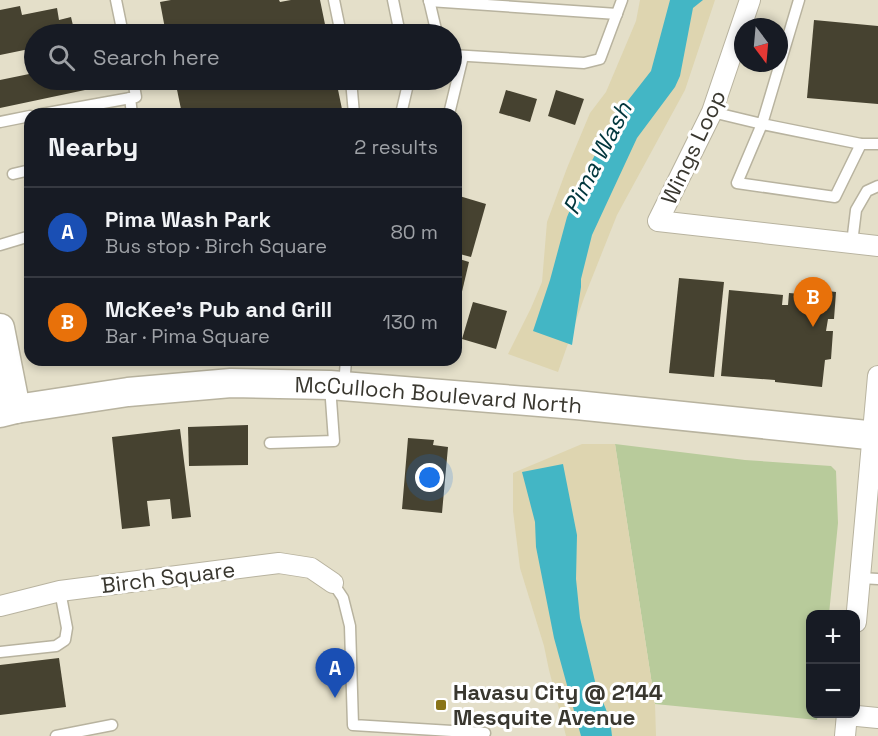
<!DOCTYPE html>
<meta charset="utf-8">
<style>
:root{--surface:#171b24;--page:#242831;--text:#f1f3f6;--muted:#9ea1a6;--line:#363941;--accent:#897418}
body{margin:0;font-family:"Space Grotesk",sans-serif;background:var(--page);color:var(--text)}
.controls{position:absolute;right:18px;bottom:18px;display:grid;overflow:hidden;border-radius:12px;box-shadow:0 3px 9px #0003}
.controls button{width:54px;height:54px;display:grid;place-items:center;padding:0;border:0;border-bottom:2px solid var(--line);background:var(--surface);color:var(--text);font:30px sans-serif}
.compass{position:absolute;left:734px;top:18px;width:54px;height:54px;border-radius:50%;background:var(--surface);box-shadow:0 3px 9px #0003;rotate:164deg}
.you{position:absolute;left:430px;top:478px;width:21px;height:21px;margin:-15px;border:4px solid #fff;border-radius:50%;background:#1a73e8;box-shadow:0 0 0 9px #1a73e833}
.badge{display:grid;place-items:center;width:39px;height:39px;border-radius:50%;background:var(--accent);color:#fff;font-size:20px;font-weight:700}
.pin{position:absolute;translate:-50% -50px;filter:drop-shadow(0 2px 3px #0008)}
.pin::after{content:'';position:absolute;top:32px;width:21px;height:18px;background:inherit;clip-path:polygon(0 0,100% 0,50% 100%)}
.list{margin:0;padding:0;list-style:none}
h2{display:flex;justify-content:space-between;align-items:center;height:78px;margin:0;padding:0 24px;font-size:26px}
h2 small{font-size:20px;font-weight:400;color:var(--muted)}
.list li{display:grid;grid-template-columns:39px 1fr auto;gap:18px;align-items:center;box-sizing:border-box;height:90px;padding:0 24px;border-top:2px solid var(--line)}
.list b{display:block;font-size:22px;white-space:nowrap}
.list p{margin:0;font-size:20px;white-space:nowrap;color:var(--muted)}
.list em{font-size:20px;font-style:normal;color:var(--muted)}
.icon{flex:none;width:33px;height:33px;fill:none;stroke:currentColor;stroke-width:2;stroke-linecap:round;stroke-linejoin:round}
.map{position:relative;flex:none;width:878px;height:736px;overflow:hidden}
.search{position:absolute;background:var(--surface);box-shadow:0 3px 9px #0003;left:24px;top:24px;width:438px;height:66px;display:flex;align-items:center;gap:15px;box-sizing:border-box;padding:0 21px;border-radius:33px;color:var(--muted);font-size:22px}
.panel{position:absolute;background:var(--surface);box-shadow:0 3px 9px #0003;left:24px;top:108px;width:438px;height:258px;border-radius:18px}
.map>svg:first-child{display:block}
.green{fill:#b8cb9b}
.sand{fill:#ded5b0}
.water{fill:#43b6c5}
.building{fill:#464230}
.lines{fill:none;stroke-linecap:round;stroke-linejoin:round}
.lane-casing{stroke:#b8b39f;stroke-width:13}
.street-casing{stroke:#b8b39f;stroke-width:22}
.secondary-casing{stroke:#b8b39f;stroke-width:31}
.lane{stroke:#fff;stroke-width:10}
.street{stroke:#fff;stroke-width:20}
.secondary{stroke:#fff;stroke-width:28}
.poi-dot{fill:#897418;stroke:#fff;stroke-width:2}
.labels{text-anchor:middle;dominant-baseline:central;stroke-width:6;stroke-linejoin:round;paint-order:stroke}
.street-label{font-size:22px;fill:#39372f;stroke:#fff}
.poi-label{font-size:22px;font-weight:bold;fill:#39372f;stroke:#fff;text-anchor:start}
.water-label{font-size:24px;font-style:italic;fill:#00363c;stroke:#fff}
</style>
<div class="map">
<svg width="878" height="736" viewBox="0 0 878 736">
<rect width="100%" height="100%" fill="#e4dfc9"/>
<!-- green -->
<polygon class="green" points="615,444 745,460 831,466 836,471 838,523 829,614 810,614 810,714 818,714 817,720 655,704"/>
<!-- sand -->
<g class="sand">
<polygon points="640,0 715,0 685,90 617,215 584,298 558,372 508,354 531,308 542,282 547,222 567,168 590,113 606,92 636,21"/>
<polygon points="582,444 615,444 655,704 656,736 566,736 549,670 544,646 520,568 513,511 513,473"/>
</g>
<!-- water -->
<g class="water">
<polygon points="670,0 703,0 693,8 680,76 675,87 637,138 592,235 581,279 581,287 572,345 533,331 550,280 567,217 586,172 615,117 651,71"/>
<path d="M 563,464 L 577,535 L 576,579 L 580,618 L 598,694 C 606,705 611,722 612,736 L 581,736 L 554,638 L 536,547 L 535,522 L 522,472 Z"/>
</g>
<!-- building -->
<g class="building">
<polygon points="171,0 279,0 280,2 291,0 320,0 327,34 166,34 160,2"/>
<polygon points="20,6 22,15 57,8 59,20 71,17 75,34 34,34 34,48 0,55 0,10"/>
<polygon points="814,20 878,26 878,104 807,98"/>
<polygon points="34,73 34,80 83,80 85,90 0,108 0,80"/>
<polygon points="175,80 336,80 343,114 182,114"/>
<polygon points="506,90 537,99 530,122 499,113"/>
<polygon points="556,90 584,99 575,125 548,116"/>
<polygon points="456,195 486,204 471,257 456,253"/>
<polygon points="456,258 469,262 460,300 456,299"/>
<polygon points="679,278 724,282 714,377 669,373"/>
<polygon points="802,288 836,292 834,319 828,319 826,331 833,331 831,359 825,360 822,387 775,382 775,380 721,376 729,290 783,295 782,305 788,305 789,293 801,294"/>
<polygon points="473,302 507,311 496,349 462,339"/>
<polygon points="248,425 248,465 189,466 188,427"/>
<polygon points="180,429 191,517 172,519 170,499 147,501 150,526 122,529 112,437"/>
<polygon points="408,438 434,440 433,445 448,447 442,513 402,509"/>
<polygon points="59,658 66,707 0,715 0,665"/>
</g>
<g class="lines">
<defs>
<g id="lane">
<polyline points="116,0 123,34"/>
<polyline points="334,0 341,34"/>
<polyline points="393,0 400,34"/>
<polyline points="429,0 437,34"/>
<polyline points="429,1 617,14"/>
<polyline points="452,55 584,63 600,59 622,0"/>
<polyline points="351,80 354,114"/>
<polyline points="130,98 132,114"/>
<polyline points="712,112 762,124 861,144 835,197 737,183 762,124 799,0"/>
<polyline points="42,114 136,97 133,80"/>
<polyline points="401,114 408,84 408,80"/>
<polyline points="449,114 463,56"/>
<polyline points="0,122 30,116"/>
<polyline points="861,144 878,144"/>
<polyline points="13,174 30,170"/>
<polyline points="852,243 856,210 867,191 878,186"/>
<polyline points="0,245 30,236"/>
<polyline points="344,386 346,360"/>
<polyline points="270,443 334,441 330,386"/>
<polyline points="860,578 878,579"/>
<polyline points="333,583 343,598 350,626 353,725 485,733"/>
<polyline points="0,652 56,646 65,640 67,628 60,591"/>
<polyline points="56,736 112,725"/>
</g>
<g id="street">
<polyline points="750,0 712,112 658,221 878,246"/>
<polyline points="0,606 60,591 279,563 311,568 333,583"/>
<polyline points="856,622 878,376"/>
<polyline points="847,715 878,718"/>
<polyline points="845,736 847,714"/>
</g>
<g id="secondary">
<polyline points="0,328 16,409"/>
<path id="s1" d="M 0,413 L 16,409 L 128,392 L 231,383 L 330,385 L 576,405 L 878,436"/>
</g>
</defs>
<!-- lane casing -->
<use href="#lane" class="lane-casing"/>
<!-- street casing -->
<use href="#street" class="street-casing"/>
<!-- secondary casing -->
<use href="#secondary" class="secondary-casing"/>
<!-- lane -->
<use href="#lane" class="lane"/>
<!-- street -->
<use href="#street" class="street"/>
<!-- secondary -->
<use href="#secondary" class="secondary"/>
</g>
<!-- markers -->
<rect class="poi-dot" x="435" y="699" width="12" height="12" rx="3"/>
<g class="labels">
<!-- street labels -->
<g class="street-label">
<text transform="translate(693 147) rotate(-65)">Wings Loop</text>
<text stroke="none"><textPath href="#s1" startOffset="441">McCulloch Boulevard North</textPath></text>
<text transform="translate(168 577) rotate(-7)">Birch Square</text>
</g>
<!-- poi labels -->
<g class="poi-label">
<text x="453" y="692">Havasu City @ 2144<tspan x="453" dy="25">Mesquite Avenue</tspan></text>
</g>
<!-- water labels -->
<g class="water-label">
<text transform="translate(597 158) rotate(-63)">Pima Wash</text>
</g>
</g>
</svg>
<div class="controls">
<button>+</button>
<button>−</button>
</div>
<svg class="compass" viewBox="-18 -18 36 36"><path d="M0-13l5 13h-10z" fill="#e53935"/><path d="M0 13l5-13h-10z" fill="#9ea1a6"/></svg>
<div class="you"></div>
<div class="pin badge" style="left:335px;top:698px;background:#1a4fb4">A</div>
<div class="pin badge" style="left:813px;top:327px;background:#e8710a">B</div>
<div class="search"><svg class="icon" aria-label="search" viewBox="0 0 24 24"><circle cx="10" cy="10" r="6"/><path d="M15 15l6 6"/></svg>Search here</div>
<section class="panel">
<h2>Nearby<small>2 results</small></h2>
<ul class="list">
<li><span class="badge" style="background:#1a4fb4">A</span><div><b>Pima Wash Park</b><p>Bus stop · Birch Square</p></div><em>80 m</em></li>
<li><span class="badge" style="background:#e8710a">B</span><div><b>McKee's Pub and Grill</b><p>Bar · Pima Square</p></div><em>130 m</em></li>
</ul>
</section>
</div>
